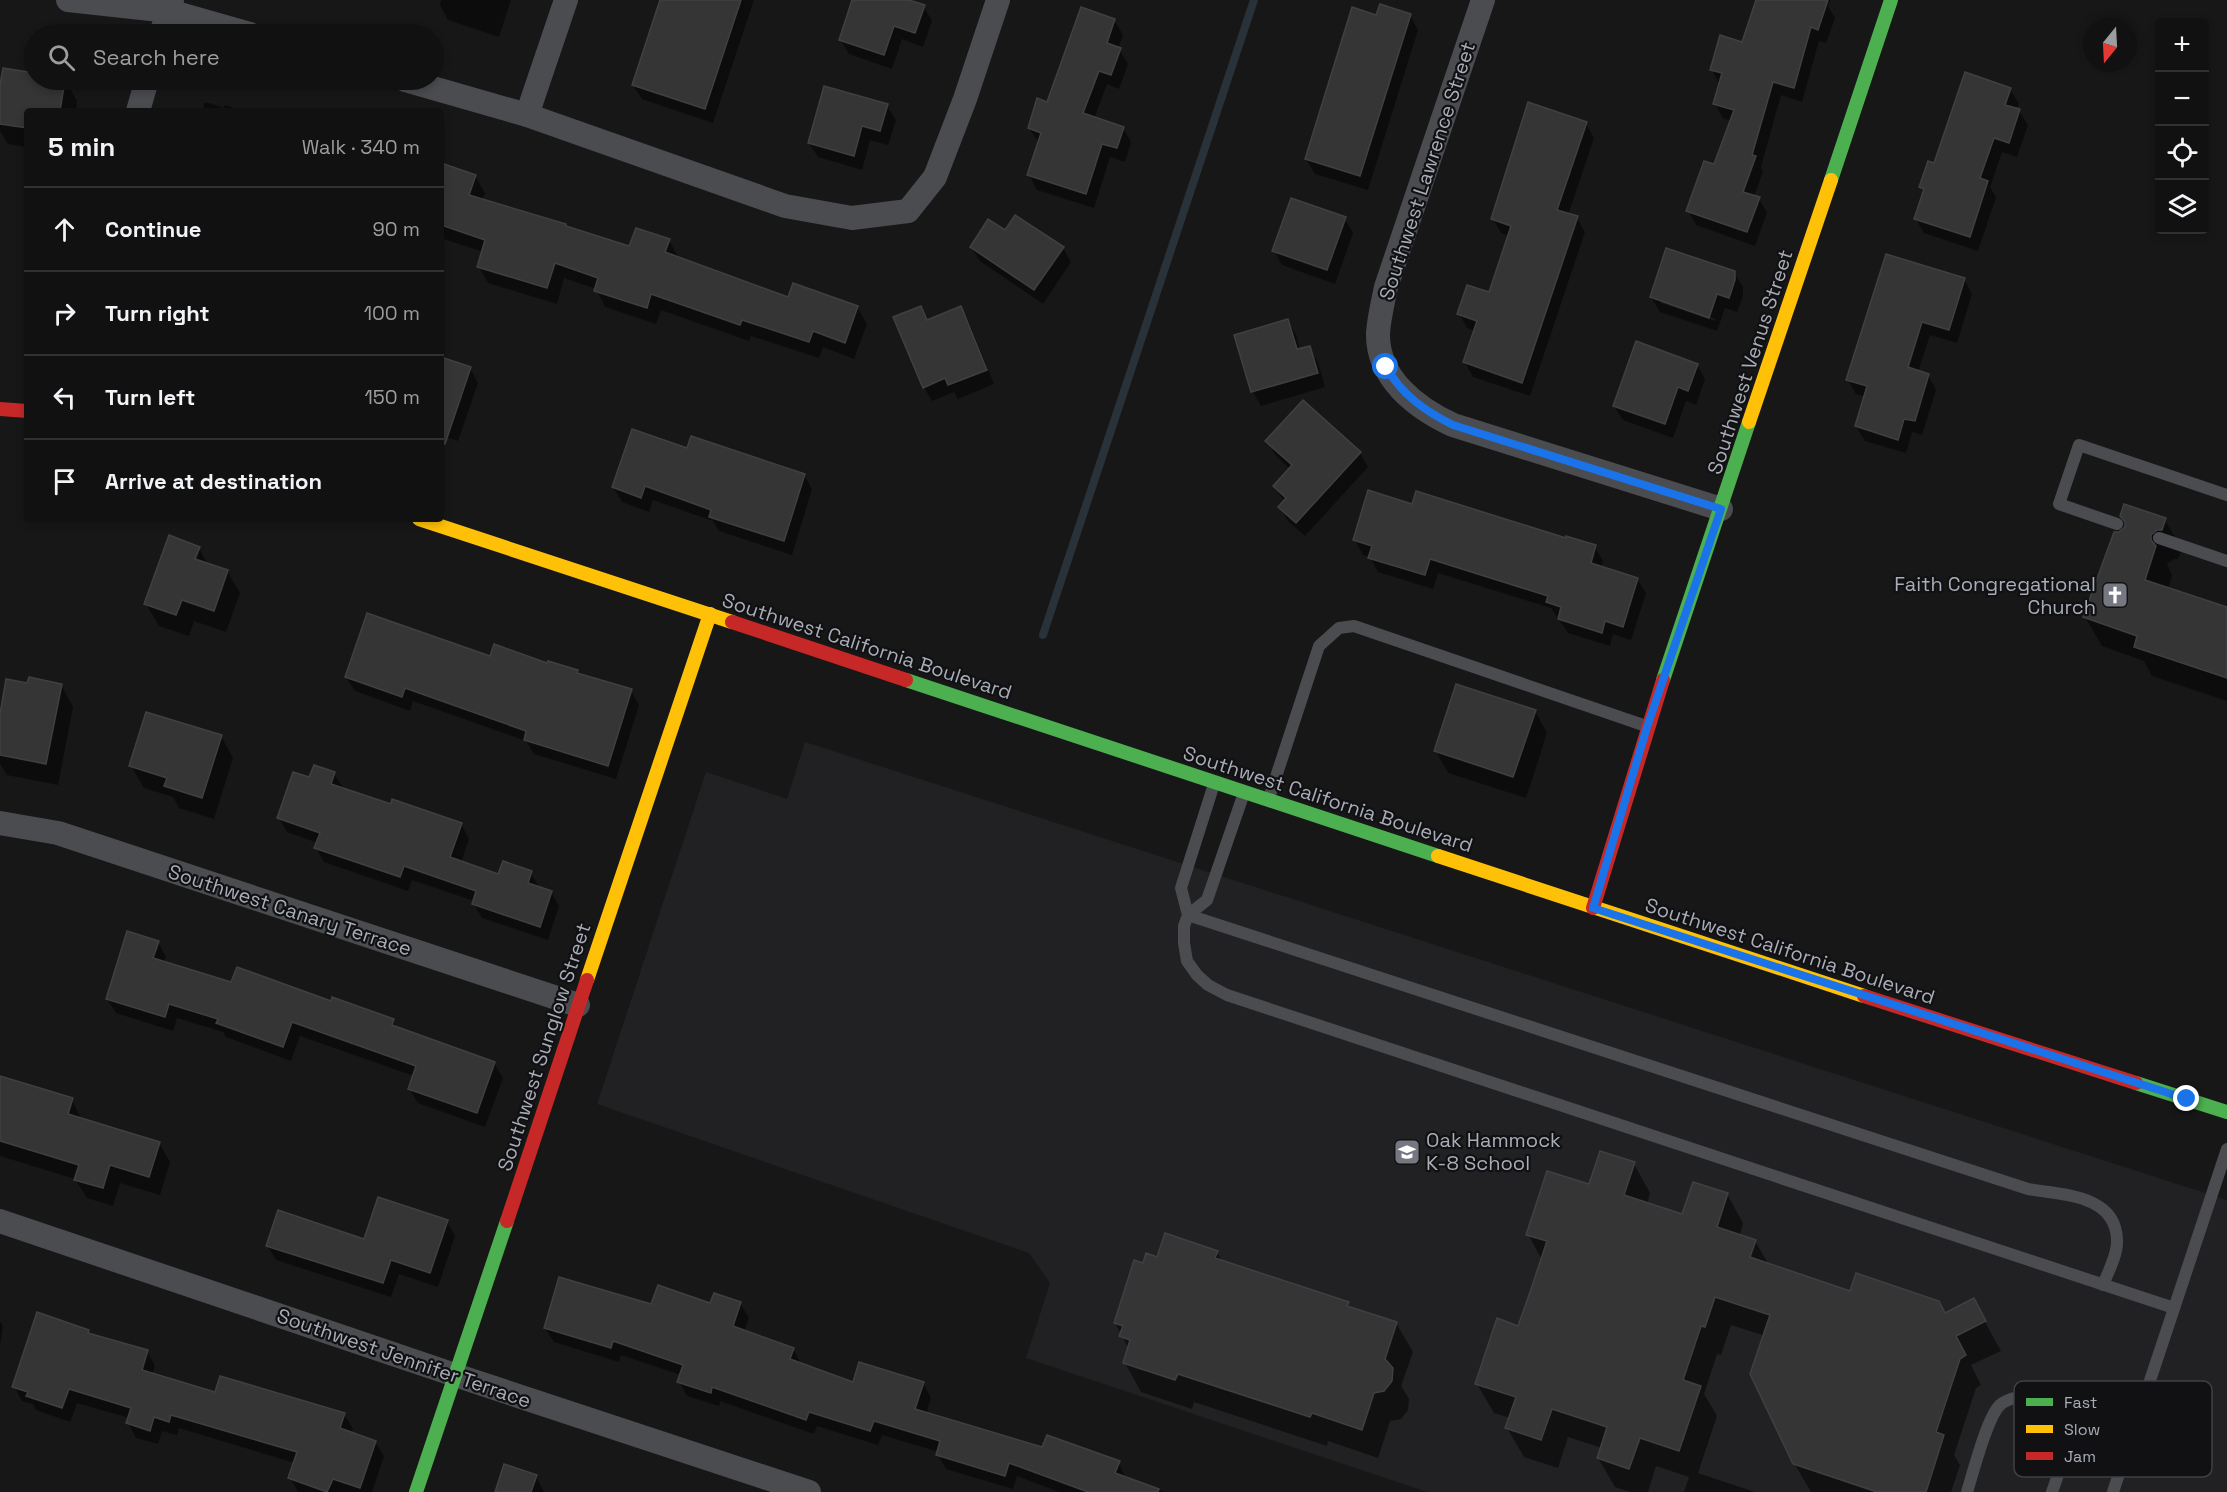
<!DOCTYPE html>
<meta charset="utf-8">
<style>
:root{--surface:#111;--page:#1e1f1f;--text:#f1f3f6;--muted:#9c9d9f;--line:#303131}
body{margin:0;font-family:"Space Grotesk",sans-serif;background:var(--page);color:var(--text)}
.controls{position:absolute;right:18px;top:18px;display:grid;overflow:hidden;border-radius:6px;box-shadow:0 3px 9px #0003}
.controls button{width:54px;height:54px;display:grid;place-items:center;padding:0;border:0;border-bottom:2px solid var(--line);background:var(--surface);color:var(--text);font:30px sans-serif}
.compass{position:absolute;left:2083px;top:18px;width:54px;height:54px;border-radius:50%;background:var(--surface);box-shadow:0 3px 9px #0003;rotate:198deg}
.stop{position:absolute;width:18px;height:18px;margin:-14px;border:4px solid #1a73e8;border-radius:50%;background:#fff}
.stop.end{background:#1a73e8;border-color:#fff;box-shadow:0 2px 6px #0008}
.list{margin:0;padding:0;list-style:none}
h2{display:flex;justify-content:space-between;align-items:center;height:78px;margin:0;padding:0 24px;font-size:26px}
h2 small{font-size:20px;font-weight:400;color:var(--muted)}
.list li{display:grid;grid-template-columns:39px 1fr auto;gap:18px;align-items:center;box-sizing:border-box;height:84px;padding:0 24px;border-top:2px solid var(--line)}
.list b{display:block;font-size:22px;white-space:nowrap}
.list em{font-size:20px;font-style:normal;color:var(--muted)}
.icon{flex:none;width:33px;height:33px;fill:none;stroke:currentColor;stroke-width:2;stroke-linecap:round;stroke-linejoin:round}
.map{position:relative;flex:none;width:2227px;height:1492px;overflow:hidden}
.search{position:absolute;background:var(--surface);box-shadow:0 3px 9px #0003;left:24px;top:24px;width:420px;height:66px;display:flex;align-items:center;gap:15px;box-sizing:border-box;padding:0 21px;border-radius:33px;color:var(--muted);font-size:22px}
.panel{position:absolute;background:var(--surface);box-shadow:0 3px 9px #0003;left:24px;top:108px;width:420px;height:414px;border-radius:6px}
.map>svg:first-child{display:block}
.built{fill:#212123}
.shadow{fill:#0007;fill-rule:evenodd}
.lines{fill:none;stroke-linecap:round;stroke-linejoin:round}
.stream{stroke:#2a3239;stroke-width:8}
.building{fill:#353536;stroke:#3f4043;stroke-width:1.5}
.lane{stroke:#4b4c50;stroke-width:12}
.street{stroke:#4b4c50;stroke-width:24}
.fast{stroke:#4caf50;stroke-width:14}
.slow{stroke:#ffc107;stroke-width:14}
.jam{stroke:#c62828;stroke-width:14}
.route{stroke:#1a73e8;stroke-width:8}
.labels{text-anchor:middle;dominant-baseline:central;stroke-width:4.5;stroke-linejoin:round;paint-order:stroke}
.street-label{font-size:20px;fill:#a8adb8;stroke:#111113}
.poi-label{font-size:20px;fill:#a8adb8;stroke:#111113;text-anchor:end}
.key{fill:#111113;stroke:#3e4045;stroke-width:1.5}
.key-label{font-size:16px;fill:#a8adb8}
</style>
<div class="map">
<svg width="2227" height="1492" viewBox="0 0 2227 1492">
<rect width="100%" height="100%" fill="#171717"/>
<!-- built -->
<polygon class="built" points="805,742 2227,1200 2227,1492 1427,1492 1026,1358 1050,1283 1029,1253 597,1104 706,772 787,799"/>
<!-- shadow -->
<g class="shadow">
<polygon points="441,0 511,0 499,37 448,20 440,5"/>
<polygon points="662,0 754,0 713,123 642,99 633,85"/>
<polygon points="853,0 904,0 924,7 932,21 923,47 902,39 892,69 849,54 840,39"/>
<polygon points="1756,0 1831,0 1828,6 1835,18 1826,43 1819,41 1802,102 1781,95 1761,167 1763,171 1754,197 1759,199 1767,213 1755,246 1696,225 1688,210 1715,166 1732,121 1723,118 1715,104 1720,85 1712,70 1742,43"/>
<polygon points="1410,15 1418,30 1368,190 1315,174 1306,159 1377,17"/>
<polygon points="1114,20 1123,35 1118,48 1128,64 1119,89 1107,84 1094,119 1123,128 1131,142 1125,162 1110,157 1094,208 1037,190 1029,175 1039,143 1029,128"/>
<polygon points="4,69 34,74 34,80 65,80 77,101 76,111 27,111 27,147 8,144 0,131 0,94"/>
<polygon points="2010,89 2019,104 2016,110 2019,111 2028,125 2017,157 2002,152 1990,187 1996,197 1978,251 1924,233 1916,219 1924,193 1921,187 1935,165"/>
<polygon points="205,102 224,108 225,105 243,111 202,111"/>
<polygon points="887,106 896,120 888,145 870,140 862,170 818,157 809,143"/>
<polygon points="1586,124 1594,138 1568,215 1577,218 1585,232 1530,396 1473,377 1465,362 1475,331 1467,328 1459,313 1490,294 1509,236 1501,233 1493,219"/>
<polygon points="441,164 475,176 485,193 482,200 630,248 669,240 678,257 789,299 857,307 867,324 854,359 823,347 819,358 751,336 749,341 661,310 656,324 605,307 596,289 564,278 557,304 488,283 479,267 483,252 441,238"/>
<polygon points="1345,219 1353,233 1335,284 1282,265 1274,250"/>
<polygon points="1005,232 1063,248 1071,262 1043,304 980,261 971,247"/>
<path d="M 1734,273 L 1743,287 L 1743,296 L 1737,312 L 1725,308 L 1717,331 L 1660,312 L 1651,297 ZM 1661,300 L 1716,319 L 1715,321 L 1661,303 Z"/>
<polygon points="1964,279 1972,294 1957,343 1930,335 1918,372 1928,375 1936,390 1922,435 1912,432 1906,453 1865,441 1856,426 1865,397 1856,394 1848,380"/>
<polygon points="920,308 928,321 961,308 969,322 994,384 958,399 954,392 932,401 924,387"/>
<polygon points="1288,321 1296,335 1300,350 1309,348 1318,362 1325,387 1261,406 1253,392"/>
<polygon points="441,358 470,368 478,383 458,441 441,435"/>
<polygon points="1697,365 1705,379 1696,405 1686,401 1673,438 1623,420 1614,406"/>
<polygon points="1267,441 1360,453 1368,467 1305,536 1288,521 1280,507 1285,502 1274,487 1290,469 1276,456"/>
<polygon points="687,450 804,475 812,489 792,555 719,531 713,521 653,500 649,512 622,502 613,487"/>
<polygon points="1413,506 1595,547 1603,561 1601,568 1637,579 1646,593 1631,640 1613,634 1610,646 1568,633 1551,608 1438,573 1433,589 1378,572 1370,557 1363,555 1355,540"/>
<polygon points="2121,516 2165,520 2182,549 2178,559 2174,559 2167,564 2172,576 2168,589 2227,609 2227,701 2152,676 2144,661 2102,646 2085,617 2120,533 2126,528"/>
<polygon points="199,548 208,565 227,571 240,593 226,632 194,621 189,636 159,626 146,604"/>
<polygon points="491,658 548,665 577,671 579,675 631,691 639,705 616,779 534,754 526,741 413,701 410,711 355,691 346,677"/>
<polygon points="61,685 73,707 58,785 7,775 0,764 0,722"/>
<polygon points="1535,711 1547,733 1526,798 1448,773 1436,751"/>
<polygon points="221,736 233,758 214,819 179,808 173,797 144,788 131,766"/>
<polygon points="314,767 334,774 343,788 392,806 461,824 469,839 461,863 499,876 531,873 539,887 551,892 559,906 548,940 482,918 473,903 474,901 412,880 408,891 324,862 316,848 318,843 287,832 279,818 310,779"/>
<polygon points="158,942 166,957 164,963 232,984 332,1003 393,1021 397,1028 494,1063 503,1078 485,1127 418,1103 409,1088 414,1076 300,1036 291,1061 226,1037 223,1032 177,1018 173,1031 116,1013 107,999"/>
<polygon points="0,1089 72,1100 82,1120 159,1143 170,1162 160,1195 120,1183 113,1206 87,1198 75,1179 0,1156"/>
<polygon points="1634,1164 1650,1193 1647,1204 1683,1216 1727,1194 1743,1223 1740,1235 1755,1241 1769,1265 1851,1293 1945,1314 1973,1300 2001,1351 1971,1365 1981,1385 1976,1388 1954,1455 1960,1465 1951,1492 1811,1492 1794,1463 1765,1336 1731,1325 1721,1355 1717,1354 1704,1394 1717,1416 1698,1473 1755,1492 1684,1492 1689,1477 1656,1466 1648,1492 1630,1492 1615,1487 1598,1458 1602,1448 1568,1437 1558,1468 1524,1457 1507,1428 1510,1418 1494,1413 1477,1384 1519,1328 1542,1260 1528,1234 1590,1186"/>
<polygon points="447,1221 455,1236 438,1287 399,1274 391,1297 276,1260 267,1245 365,1241"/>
<polygon points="1217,1252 1222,1262 1347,1303 1351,1309 1396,1323 1413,1352 1401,1386 1409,1399 1408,1410 1401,1419 1390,1421 1378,1458 1328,1441 1327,1446 1194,1402 1192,1409 1141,1392 1125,1363 1129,1349 1115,1323 1144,1265 1158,1259"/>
<polygon points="740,1303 749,1318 744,1331 793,1349 801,1364 854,1383 923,1383 931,1398 926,1414 1043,1449 1119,1463 1126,1479 1164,1492 1059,1492 1017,1476 1013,1489 946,1469 938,1455 939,1452 882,1435 878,1445 817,1426 814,1434 720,1401 719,1406 687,1396 679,1381 681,1375 621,1355 619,1362 554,1342 545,1328 652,1306"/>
<polygon points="0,1321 3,1326 0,1345"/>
<polygon points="88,1331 90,1335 147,1351 155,1366 152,1375 216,1394 221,1378 344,1414 353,1429 351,1434 375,1442 384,1456 372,1492 298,1492 290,1478 295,1463 179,1428 177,1435 162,1431 158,1444 136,1438 128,1423 129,1418 77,1403 70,1422 36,1410 33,1404 22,1401 14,1386"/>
<polygon points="536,1476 544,1492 496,1492"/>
</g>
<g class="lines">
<!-- stream -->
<polyline class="stream" points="1043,635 1254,0"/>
</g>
<!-- building -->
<g class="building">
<polygon points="660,0 741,0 705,109 632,85"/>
<polygon points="852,0 909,0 925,5 915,33 894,26 884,55 839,40"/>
<polygon points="1756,0 1828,0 1818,30 1811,27 1794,88 1773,82 1752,155 1756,156 1743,192 1760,197 1747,232 1686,211 1704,161 1714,164 1734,110 1713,104 1722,73 1710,70 1720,35 1742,42"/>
<polygon points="1380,4 1411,14 1360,176 1305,159 1352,7 1376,15"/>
<polygon points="1081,7 1115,19 1107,43 1121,48 1111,75 1099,71 1083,113 1124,127 1117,148 1102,144 1086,194 1027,175 1041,133 1028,128 1037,98 1047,102"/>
<polygon points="3,68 34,73 34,80 65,80 60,111 27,111 27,128 0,124 0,85"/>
<polygon points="1965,72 2011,88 2005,105 2020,109 2009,143 1994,138 1980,178 1988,181 1970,237 1914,219 1924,189 1919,187 1928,161 1934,163"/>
<polygon points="824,86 888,104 880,131 862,126 854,156 808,143"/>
<polygon points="1528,102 1587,122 1557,210 1578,216 1522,383 1463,362 1477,321 1457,314 1467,285 1489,292 1511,226 1491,219"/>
<polygon points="441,163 476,175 469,195 566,224 566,226 629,246 636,228 670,239 665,252 788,297 793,283 858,306 845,343 813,331 809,342 742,320 740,325 651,294 647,308 594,291 598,278 555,263 547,288 477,267 485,240 441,225"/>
<polygon points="1291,198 1346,217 1327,270 1272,251"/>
<polygon points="1015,215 1064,247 1034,290 970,247 988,219 1005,230"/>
<polygon points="1666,248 1735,271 1735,280 1729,298 1717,294 1709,318 1650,297"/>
<polygon points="1886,254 1965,278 1949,330 1922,322 1908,367 1929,374 1915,421 1904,419 1898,440 1855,426 1867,386 1846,380"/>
<polygon points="921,306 927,320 961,306 987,370 948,385 945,378 923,388 893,317"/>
<polygon points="1288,319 1297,349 1310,346 1318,373 1251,392 1234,335"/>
<polygon points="1636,341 1698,364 1688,391 1678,387 1665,424 1613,406"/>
<polygon points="441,357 471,367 445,444 441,444"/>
<polygon points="1303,400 1361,452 1296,523 1278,507 1286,498 1273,486 1292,465 1265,441"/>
<polygon points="632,429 687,448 691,436 805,474 784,541 709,517 711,510 645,486 641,498 612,487"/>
<polygon points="1368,490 1412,504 1416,491 1566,538 1566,536 1596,545 1591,563 1638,578 1623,627 1605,621 1602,633 1558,619 1561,607 1546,602 1548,596 1430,559 1425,575 1368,558 1372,546 1353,540"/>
<polygon points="2124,504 2166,518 2162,530 2157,530 2151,535 2151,540 2156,546 2145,580 2227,607 2227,678 2134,647 2137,636 2083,617 2114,532 2119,532 2125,527 2125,522 2120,516"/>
<polygon points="169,535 200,547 195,559 228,570 214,611 182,600 176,615 144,604"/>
<polygon points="367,613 490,656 494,644 547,663 548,661 578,670 577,673 632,689 608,766 524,740 526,731 405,688 402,697 345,677"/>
<polygon points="29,677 62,684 46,764 0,755 0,714 6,679 27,683"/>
<polygon points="1456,684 1536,710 1513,777 1434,751"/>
<polygon points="146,712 222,735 202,798 164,786 167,778 129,766"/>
<polygon points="314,765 335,772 331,784 391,804 392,799 462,823 450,857 498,874 503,861 532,871 528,883 552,891 540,927 472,904 476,891 404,866 400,877 314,848 320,833 277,818 293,772 309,777"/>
<polygon points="127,931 159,941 153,958 231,982 237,967 331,1001 332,997 394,1019 392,1025 495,1062 477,1113 408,1089 416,1066 292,1022 283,1047 216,1023 218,1019 169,1004 165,1017 106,999"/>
<polygon points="0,1076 73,1098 68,1114 160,1142 149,1177 110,1165 103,1188 74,1180 79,1165 0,1141"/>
<polygon points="1600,1151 1635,1162 1624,1195 1682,1214 1693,1182 1728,1193 1717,1227 1756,1240 1750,1257 1850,1291 1856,1273 1939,1301 1945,1313 1974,1298 1986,1321 1956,1336 1966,1355 1960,1359 1936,1432 1944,1435 1926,1492 1877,1492 1793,1464 1750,1374 1770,1315 1715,1297 1705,1327 1701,1326 1683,1380 1701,1386 1679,1451 1640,1438 1629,1469 1597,1458 1607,1427 1552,1409 1541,1440 1505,1428 1516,1397 1475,1384 1497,1318 1518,1326 1529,1295 1547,1241 1526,1235 1547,1171 1589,1184"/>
<polygon points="378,1197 448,1220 430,1273 391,1260 383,1283 266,1246 278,1210 364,1239"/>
<polygon points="1165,1233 1218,1251 1215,1258 1349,1302 1347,1306 1397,1322 1385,1359 1393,1368 1392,1381 1384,1391 1374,1393 1362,1430 1312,1413 1310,1417 1178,1374 1175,1380 1123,1363 1130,1340 1119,1336 1123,1326 1114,1323 1134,1260 1143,1263 1146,1253 1157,1257"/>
<polygon points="559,1277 651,1304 658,1285 710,1303 714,1293 741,1302 733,1326 794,1348 790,1359 853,1382 859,1362 924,1382 915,1409 1042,1447 1047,1435 1120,1461 1115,1473 1159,1489 1158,1492 1088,1492 1009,1463 1005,1476 936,1455 940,1441 874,1421 870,1431 809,1412 806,1420 712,1387 711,1393 677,1382 683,1365 613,1341 611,1348 544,1328"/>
<polygon points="37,1312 89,1330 88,1333 148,1350 142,1370 215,1392 220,1376 345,1413 340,1428 376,1441 360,1488 333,1479 327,1492 288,1478 297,1452 171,1415 169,1422 154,1417 150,1431 126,1423 131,1408 69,1389 62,1408 26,1396 28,1392 12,1387"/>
<polygon points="504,1464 537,1475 531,1492 495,1492"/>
</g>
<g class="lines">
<!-- lane -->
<g class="lane">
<polyline points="2117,524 2059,504 2079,445 2227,495"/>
<polyline points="2159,538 2227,561"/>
<polyline points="1214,784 1181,888 1188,915 1184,926 1184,943 1187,961 1197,975 1208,985 1227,995 2174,1308"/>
<polyline points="1269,798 1319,646 1339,628 1354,626 1646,726"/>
<path d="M 1188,915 L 2028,1189 C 2061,1195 2116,1194 2117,1240 C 2118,1254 2108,1272 2103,1285"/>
<polyline points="1188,915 1207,900 1244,793"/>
<polyline points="2064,1416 2099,1413 2137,1420"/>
<path d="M 1967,1492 C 1973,1473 1987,1417 2000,1405 C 2008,1398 2024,1395 2035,1397 C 2088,1404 2063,1460 2052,1492"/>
<polyline points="2113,1492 2227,1149"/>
</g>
<!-- street -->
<g class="street">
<polyline points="68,0 169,11 250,34"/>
<path d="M 1483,0 L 1386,287 C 1383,302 1379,318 1378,333 C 1377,378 1416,408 1453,425 L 1721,509"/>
<polyline points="161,34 172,0"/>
<polyline points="405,80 527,115 785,206 852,218 908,211 935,177 965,99 998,0"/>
<polyline points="138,111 147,80"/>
<polyline points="527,115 566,0"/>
<polyline points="0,823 58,833 578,1005"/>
<polyline points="0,1221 455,1375 809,1492"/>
</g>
<!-- fast -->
<g class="fast">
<polyline points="1831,180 1891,0"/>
<polyline points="906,680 1438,856"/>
<polyline points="1663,680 1749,422"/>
<polyline points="2136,1083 2227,1112"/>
<polyline points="416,1492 507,1221"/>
</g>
<!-- slow -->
<g class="slow">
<polyline points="1749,422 1831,180"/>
<polyline points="419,519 732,622"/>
<polyline points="1438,856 1864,996"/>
<polyline points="587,980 710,614"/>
</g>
<!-- jam -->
<g class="jam">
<polyline points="0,409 27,411"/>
<polyline points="732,622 906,680"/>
<polyline points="1593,908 1663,680"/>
<polyline points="1864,996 2136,1083"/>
<polyline points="507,1221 587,980"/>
</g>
</g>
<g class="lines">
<!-- route -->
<path class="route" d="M 1386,367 C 1402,395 1425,411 1453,425 L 1721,509 L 1647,727 L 1593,908 L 2187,1099"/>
</g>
<!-- icons -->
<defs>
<symbol id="church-square" viewBox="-11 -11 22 22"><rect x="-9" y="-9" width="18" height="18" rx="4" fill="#757880" stroke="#111113"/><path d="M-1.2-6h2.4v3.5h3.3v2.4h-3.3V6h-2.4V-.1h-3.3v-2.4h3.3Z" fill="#fff"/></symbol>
<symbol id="school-square" viewBox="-11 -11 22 22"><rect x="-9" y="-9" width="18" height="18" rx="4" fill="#757880" stroke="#111113"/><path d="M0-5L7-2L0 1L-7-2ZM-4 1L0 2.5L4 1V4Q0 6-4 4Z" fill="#fff"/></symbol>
</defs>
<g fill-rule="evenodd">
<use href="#church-square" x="2100" y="580" width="30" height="30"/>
<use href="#school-square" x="1392" y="1137" width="30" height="30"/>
</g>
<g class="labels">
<!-- street labels -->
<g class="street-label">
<text transform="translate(1427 171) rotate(-72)">Southwest Lawrence Street</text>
<text transform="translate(1750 362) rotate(-72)">Southwest Venus Street</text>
<text transform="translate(867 646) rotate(18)">Southwest California Boulevard</text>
<text transform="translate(1328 799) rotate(18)">Southwest California Boulevard</text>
<text transform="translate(290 910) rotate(18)">Southwest Canary Terrace</text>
<text transform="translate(1790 951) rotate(18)">Southwest California Boulevard</text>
<text transform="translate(544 1047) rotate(-72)">Southwest Sunglow Street</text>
<text transform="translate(404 1358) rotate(19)">Southwest Jennifer Terrace</text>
</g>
<!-- poi labels -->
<g class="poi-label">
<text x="2096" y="584">Faith Congregational<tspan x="2096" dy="23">Church</tspan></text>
<text x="1426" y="1140" text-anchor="start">Oak Hammock<tspan x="1426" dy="23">K-8 School</tspan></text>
</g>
</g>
<!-- legend -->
<rect x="2014" y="1381" width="198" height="96" rx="9" class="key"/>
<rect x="2026" y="1398" width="27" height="8" fill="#4caf50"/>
<rect x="2026" y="1425" width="27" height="8" fill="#ffc107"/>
<rect x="2026" y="1452" width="27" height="8" fill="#c62828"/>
<g class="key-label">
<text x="2064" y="1408">Fast</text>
<text x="2064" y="1435">Slow</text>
<text x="2064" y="1462">Jam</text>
</g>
</svg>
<div class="controls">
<button>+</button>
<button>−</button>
<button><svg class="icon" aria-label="locate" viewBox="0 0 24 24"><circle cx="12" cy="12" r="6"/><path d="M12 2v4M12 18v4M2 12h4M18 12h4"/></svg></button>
<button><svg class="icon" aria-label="layers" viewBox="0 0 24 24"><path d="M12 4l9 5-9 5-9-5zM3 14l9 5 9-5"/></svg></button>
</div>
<svg class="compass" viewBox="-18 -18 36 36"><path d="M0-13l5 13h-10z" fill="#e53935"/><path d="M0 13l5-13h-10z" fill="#9c9d9f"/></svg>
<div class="stop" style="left:1386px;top:367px"></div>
<div class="stop end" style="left:2187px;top:1099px"></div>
<div class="search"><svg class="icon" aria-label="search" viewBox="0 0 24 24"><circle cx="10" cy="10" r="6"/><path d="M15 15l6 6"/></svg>Search here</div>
<section class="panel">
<h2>5 min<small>Walk · 340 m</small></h2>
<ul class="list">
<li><svg class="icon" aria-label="ahead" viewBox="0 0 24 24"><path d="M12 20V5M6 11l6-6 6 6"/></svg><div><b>Continue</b></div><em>90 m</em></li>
<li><svg class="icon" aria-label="right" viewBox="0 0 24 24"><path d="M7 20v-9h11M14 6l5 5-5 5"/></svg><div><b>Turn right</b></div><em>100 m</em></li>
<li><svg class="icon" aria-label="left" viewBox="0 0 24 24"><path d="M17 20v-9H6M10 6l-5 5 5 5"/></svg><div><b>Turn left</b></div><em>150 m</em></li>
<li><svg class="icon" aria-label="arrive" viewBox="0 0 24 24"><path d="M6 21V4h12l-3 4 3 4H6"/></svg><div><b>Arrive at destination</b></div></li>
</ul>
</section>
</div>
